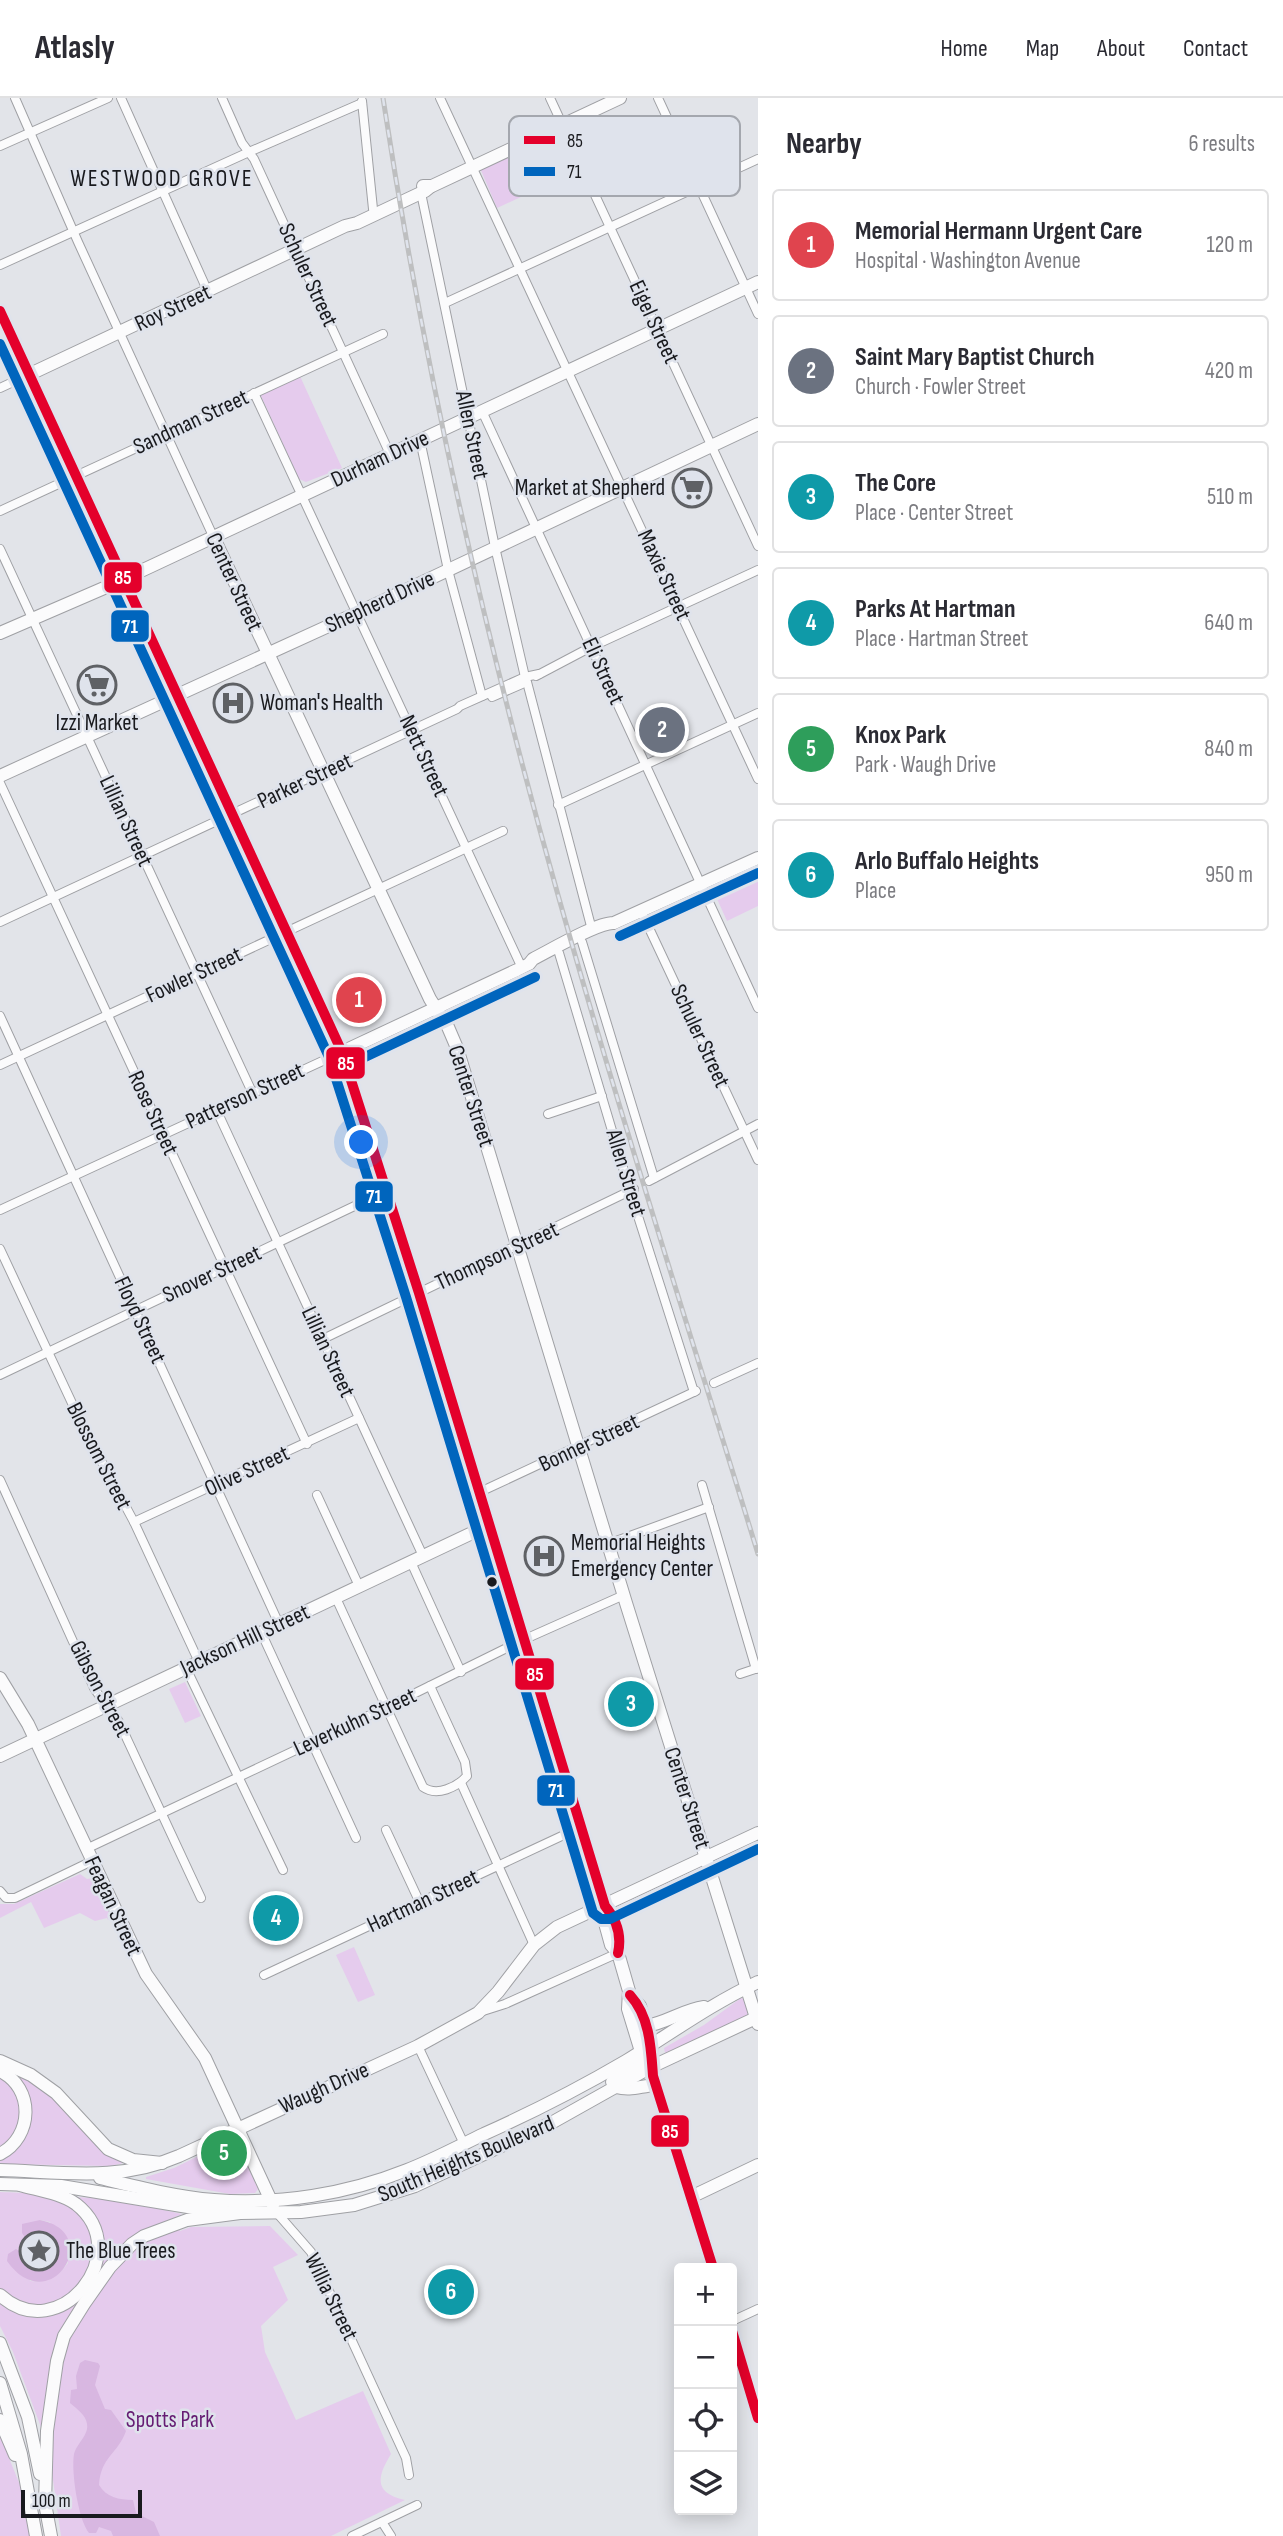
<!DOCTYPE html>
<meta charset="utf-8">
<style>
:root{--surface:#fff;--page:#f2f2f3;--text:#2b2b33;--muted:#7c7c81;--line:#e1e1e2;--accent:#0f766e}
body{margin:0;font-family:"Sofia Sans Condensed",sans-serif;background:var(--page);color:var(--text)}
.controls{position:absolute;right:21px;bottom:21px;display:grid;overflow:hidden;border-radius:7px;box-shadow:0 4px 18px #0003}
.controls button{width:63px;height:63px;display:grid;place-items:center;padding:0;border:0;border-bottom:2px solid var(--line);background:var(--surface);color:var(--text);font:35px sans-serif}
.scale{position:absolute;left:21px;bottom:18px;width:121px;box-sizing:border-box;padding-left:7px;border:4px solid #191a1e;border-top:0;font-size:19px;line-height:24px;white-space:nowrap;color:#191a1e;-webkit-text-stroke:5px #dfe3ec;paint-order:stroke}
.you{position:absolute;left:362px;top:1045px;width:24px;height:24px;margin:-18px;border:5px solid #fff;border-radius:50%;background:#1a73e8;box-shadow:0 0 0 10px #1a73e833}
.badge{display:grid;place-items:center;width:46px;height:46px;border-radius:50%;background:var(--accent);color:#fff;font-size:23px;font-weight:700}
.pin{position:absolute;translate:-50% -50%;border:4px solid #fff;box-shadow:0 2px 7px #0006}
.list{margin:0;padding:0;list-style:none}
h2{display:flex;justify-content:space-between;align-items:center;height:91px;margin:0;padding:0 28px;font-size:30px}
h2 small{font-size:23px;font-weight:400;color:var(--muted)}
.list li{display:grid;grid-template-columns:46px 1fr auto;gap:21px;align-items:center;box-sizing:border-box;height:112px;margin:0 14px 14px;padding:0 14px;border:2px solid var(--line);border-radius:7px}
.list b{display:block;font-size:26px;white-space:nowrap}
.list p{margin:0;font-size:23px;white-space:nowrap;color:var(--muted)}
.list em{font-size:23px;font-style:normal;color:var(--muted)}
.icon{flex:none;width:38px;height:38px;fill:none;stroke:currentColor;stroke-width:2;stroke-linecap:round;stroke-linejoin:round}
.map{position:relative;flex:none;width:758px;height:2438px;overflow:hidden}
header{display:flex;align-items:center;gap:42px;box-sizing:border-box;height:98px;padding:0 35px;background:var(--surface);border-bottom:2px solid var(--line)}
header strong{font-size:33px}
nav{display:flex;gap:38px;margin-inline-start:auto;font-size:24px}
main{display:flex}
aside{flex:1;background:var(--surface)}
.map>svg:first-child{display:block}
.green{fill:#e5cbed;fill-rule:evenodd}
.forest{fill:#d8b7e1}
.lines{fill:none;stroke-linecap:round;stroke-linejoin:round}
.street-casing{stroke:#9fa0a4;stroke-width:10}
.secondary-casing{stroke:#9fa0a4;stroke-width:14}
.primary-casing{stroke:#9fa0a4;stroke-width:14}
.street{stroke:#fbfbfc;stroke-width:8}
.secondary{stroke:#fbfbfc;stroke-width:12}
.primary{stroke:#fbfbfc;stroke-width:12}
.rail-casing{stroke:#bebfc0;stroke-width:5}
.rail{stroke:#dfe3ec;stroke-width:2.5;stroke-dasharray:8;stroke-linecap:butt}
.bus-1-casing{stroke:#dfe3ec;stroke-width:16}
.bus-2-casing{stroke:#dfe3ec;stroke-width:16}
.bus-1{stroke:#e4002b;stroke-width:10}
.bus-2{stroke:#0065bd;stroke-width:10}
.bus-dot{fill:#191a1e;stroke:#dfe3ec;stroke-width:2.5}
.labels{text-anchor:middle;dominant-baseline:central;stroke-width:5;stroke-linejoin:round;paint-order:stroke}
.street-label{font-size:23px;fill:#191a1e;stroke:#dfe3ec}
.poi-label{font-size:23px;fill:#191a1e;stroke:#dfe3ec;text-anchor:start}
.park-label{font-size:23px;fill:#651c73;stroke:#dfe3ec}
.neighbourhood-label{font-size:24px;letter-spacing:2px;fill:#191a1e;stroke:#dfe3ec}
.key{fill:#dfe3ec;stroke:#a4a7ae;stroke-width:2}
.key-label{font-size:19px;fill:#191a1e}
.line-badge{stroke:#dfe3ec;stroke-width:2.5}
.badge-label{font-size:19px;text-anchor:middle;font-weight:bold;fill:#fff}
</style>
<header>
<strong>Atlasly</strong>
<nav><a>Home</a><a>Map</a><a>About</a><a>Contact</a></nav>
</header>
<main>
<div class="map">
<svg width="758" height="2438" viewBox="0 0 758 2438">
<rect width="100%" height="100%" fill="#e2e4e9"/>
<!-- green -->
<g class="green">
<polygon points="560,33 579,72 497,110 480,70"/>
<polygon points="299,276 342,370 306,384 299,381 261,298 262,295"/>
<polygon points="758,768 758,808 727,823 713,792 715,788"/>
<polygon points="185,1584 201,1618 185,1625 169,1591"/>
<polygon points="80,1776 87,1781 94,1780 111,1819 108,1822 107,1820 95,1823 80,1815 44,1830 31,1804 0,1820 0,1806 14,1806"/>
<polygon points="354,1849 375,1897 358,1904 336,1857"/>
<polygon points="741,1900 744,1901 748,1916 747,1919 665,1955 664,1950 704,1927"/>
<polygon points="11,1971 39,1986 123,2065 111,2068 0,2066 0,2061 26,2036"/>
<path d="M 0,1977 C 15,1987 28,2013 18,2031 C 14,2038 6,2046 0,2052 Z"/>
<polygon points="235,2040 258,2091 255,2095 230,2096 146,2081 146,2079 174,2070"/>
<path d="M 0,2094 C 23,2095 53,2094 73,2109 C 111,2139 91,2201 45,2206 C 40,2207 34,2208 29,2207 C 19,2204 9,2197 0,2192 ZM 40,2122 L 50,2124 L 68,2165 C 59,2178 47,2185 30,2183 L 24,2155 L 38,2167 L 51,2161 L 54,2152 C 50,2142 45,2139 34,2141 Z"/>
<polygon points="75,2099 113,2101 182,2116 140,2135 74,2214 42,2332 13,2254 0,2228 0,2202 62,2211 101,2150"/>
<path d="M 177,2128 L 180,2133 L 191,2129 L 270,2128 L 298,2157 L 273,2169 L 288,2202 L 261,2228 L 265,2254 L 296,2322 L 363,2293 L 391,2356 C 375,2382 376,2395 405,2402 L 331,2438 L 61,2438 L 52,2375 L 54,2318 L 62,2253 L 76,2225 L 119,2165 L 140,2145 Z"/>
<polygon points="0,2338 22,2392 30,2438 0,2438"/>
</g>
<!-- forest -->
<g class="forest">
<path d="M 40,2122 C 106,2135 49,2223 7,2163 L 8,2156 L 16,2151 L 38,2166 L 51,2161 L 54,2152 C 48,2138 40,2141 26,2141 L 22,2135 L 22,2126 Z"/>
<path d="M 85,2262 L 98,2265 L 100,2268 L 95,2287 L 105,2311 L 111,2312 L 126,2333 C 118,2356 101,2358 99,2387 C 106,2399 119,2402 133,2402 L 136,2415 L 154,2424 L 160,2438 L 113,2438 L 111,2433 L 99,2429 L 96,2435 L 89,2435 C 78,2421 71,2373 74,2356 C 77,2345 89,2337 87,2326 C 86,2317 77,2311 70,2305 L 71,2292 L 77,2291 L 76,2278 L 80,2265 Z"/>
</g>
<g class="lines">
<defs>
<g id="street">
<polyline points="15,0 78,144 213,438"/>
<polyline points="121,0 208,194"/>
<polyline points="222,0 242,45 254,61 390,356"/>
<polyline points="440,0 758,681"/>
<polyline points="550,0 758,448"/>
<polyline points="658,0 758,216"/>
<polyline points="362,3 373,111"/>
<polyline points="0,48 108,0"/>
<polyline points="421,95 495,449 525,579"/>
<polyline points="0,167 249,54 362,5"/>
<polyline points="445,205 758,61"/>
<polyline points="0,290 28,277"/>
<polyline points="254,295 522,870"/>
<polyline points="482,313 758,910"/>
<polyline points="420,342 448,472 482,598"/>
<polyline points="0,413 383,236"/>
<polyline points="0,451 252,994"/>
<polyline points="536,578 591,549 758,472"/>
<polyline points="527,584 592,832"/>
<polyline points="492,599 522,586"/>
<polyline points="0,685 307,1346"/>
<polyline points="558,707 758,615"/>
<polyline points="641,813 758,1062"/>
<polyline points="0,824 457,611 460,608 525,579 539,576"/>
<polyline points="582,844 654,1080"/>
<polyline points="559,855 630,1093 694,1294"/>
<polyline points="0,918 279,1526"/>
<polyline points="0,967 503,733"/>
<polyline points="216,1011 423,1458"/>
<polyline points="548,1016 602,998"/>
<polyline points="649,1083 758,1026"/>
<polyline points="0,1112 342,954"/>
<polyline points="0,1151 85,1333 134,1424 199,1564"/>
<polyline points="323,1241 634,1091"/>
<polyline points="0,1277 386,1093"/>
<polyline points="714,1285 758,1265"/>
<path d="M 0,1382 L 94,1590 C 102,1603 113,1612 120,1626 L 201,1800"/>
<polyline points="702,1387 756,1571"/>
<polyline points="480,1394 696,1293"/>
<polyline points="317,1397 359,1488"/>
<polyline points="134,1424 359,1320"/>
<polyline points="608,1446 709,1409"/>
<polyline points="411,1464 461,1574"/>
<path d="M 336,1500 L 423,1689 C 437,1699 457,1689 467,1678 L 465,1664 L 430,1588"/>
<polyline points="261,1534 356,1740"/>
<polyline points="186,1570 283,1772"/>
<polyline points="740,1576 758,1570"/>
<polyline points="461,1685 534,1847"/>
<polyline points="386,1732 420,1805"/>
<polyline points="86,1751 387,1609 523,1542 624,1497"/>
<polyline points="0,1793 6,1800 15,1800 92,1763"/>
<polyline points="264,1877 581,1729"/>
<polyline points="483,1913 505,1906 618,1855"/>
<polyline points="418,1948 464,2046"/>
<polyline points="277,2115 311,2154 406,2360 409,2377"/>
<polyline points="732,2223 758,2211"/>
<polyline points="382,2424 391,2438"/>
<polyline points="352,2438 417,2407"/>
</g>
<g id="secondary">
<polyline points="423,88 432,88 620,0"/>
<path d="M 0,213 L 342,954 L 419,1195 L 605,1808 C 616,1819 623,1840 618,1855"/>
<polyline points="28,277 345,128 357,125 425,93 430,89"/>
<polyline points="213,438 430,901 448,929 457,950 626,1505 758,1926"/>
<path d="M 342,954 L 517,872 L 529,866 L 533,861 C 549,853 598,824 614,825 L 758,760"/>
<polyline points="0,1580 28,1626 146,1876 205,1960 273,2107"/>
<polyline points="0,1658 489,1427"/>
<polyline points="605,1808 603,1818 611,1847 618,1855 629,1893 628,1911 643,1960"/>
<polyline points="630,1897 640,1908 646,1928 651,1947 653,1978 713,2170"/>
<path d="M 646,1928 C 666,1925 683,1912 704,1909"/>
<polyline points="612,1984 644,1962 648,1954"/>
<path d="M 616,1989 C 631,1993 640,1988 656,1987"/>
<path d="M 0,2072 C 64,2074 119,2084 179,2058 L 418,1948 L 478,1915 L 498,1894 L 534,1847 L 557,1829 L 758,1735"/>
<path d="M 100,2080 C 137,2089 176,2099 214,2102 C 279,2107 347,2096 407,2072 C 433,2062 459,2048 484,2036 C 533,2014 580,1990 626,1963 C 670,1936 711,1906 758,1884"/>
<polyline points="0,2086 61,2088 212,2113 240,2115 301,2114 354,2107 415,2088 553,2024 651,1969 758,1919"/>
<polyline points="691,2099 758,2067"/>
<polyline points="732,2233 758,2320"/>
</g>
<g id="primary">
<polyline points="0,535 111,487 758,184"/>
<polyline points="0,678 357,515 758,326"/>
<polyline points="0,1963 31,1977 56,1995 108,2051 133,2062 162,2065"/>
<path d="M 0,1973 C 35,1990 33,2039 0,2056"/>
<path d="M 0,2197 C 59,2251 137,2154 76,2106 C 61,2095 37,2092 20,2087"/>
<polyline points="0,2245 28,2319 40,2376"/>
<polyline points="0,2285 21,2356 36,2438"/>
<polyline points="0,2322 15,2357"/>
<polyline points="44,2400 51,2438"/>
<polyline points="45,2406 47,2333 57,2263 64,2238 84,2206 110,2169 132,2146 144,2138 187,2122 240,2115"/>
</g>
</defs>
<!-- street casing -->
<use href="#street" class="street-casing"/>
<!-- secondary casing -->
<use href="#secondary" class="secondary-casing"/>
<!-- primary casing -->
<use href="#primary" class="primary-casing"/>
<!-- street -->
<use href="#street" class="street"/>
<!-- secondary -->
<use href="#secondary" class="secondary"/>
<!-- primary -->
<use href="#primary" class="primary"/>
<defs>
<path id="rail" d="M 383,0 C 424,269 484,536 558,797 C 620,1018 691,1237 758,1456"/>
</defs>
<!-- rail casing -->
<use href="#rail" class="rail-casing"/>
<!-- rail -->
<use href="#rail" class="rail"/>
<defs>
<g id="bus-1">
<path d="M 0,213 L 342,954 L 419,1195 L 605,1808 C 617,1822 622,1837 618,1855"/>
<path d="M 630,1897 C 650,1919 651,1950 653,1978 L 713,2170"/>
<polyline points="732,2233 758,2320"/>
</g>
<g id="bus-2">
<polyline points="0,246 329,959 406,1199 593,1815 601,1821 610,1821 758,1751"/>
<polyline points="620,838 758,775"/>
<polyline points="348,967 535,879"/>
</g>
</defs>
<!-- bus-1 casing -->
<use href="#bus-1" class="bus-1-casing"/>
<!-- bus-2 casing -->
<use href="#bus-2" class="bus-2-casing"/>
<!-- bus-1 -->
<use href="#bus-1" class="bus-1"/>
<!-- bus-2 -->
<use href="#bus-2" class="bus-2"/>
</g>
<!-- icons -->
<defs>
<symbol id="supermarket-ring" viewBox="-11 -11 22 22"><circle r="9.5" fill="#dfe3ec" stroke="#5f6165" stroke-width="1.5"/><path d="M-6-5.5h2.5l.6 2H6L4.5 2H-2.5L-4.4-4H-6ZM-1.5 3.2a1.3 1.3 0 1 0 .1 0ZM3 3.2a1.3 1.3 0 1 0 .1 0Z" fill="#5f6165"/></symbol>
<symbol id="hospital-ring" viewBox="-11 -11 22 22"><circle r="9.5" fill="#dfe3ec" stroke="#5f6165" stroke-width="1.5"/><path d="M-5-5h3v3.5h4V-5h3V5h-3V1.5h-4V5h-3Z" fill="#5f6165"/></symbol>
<symbol id="sight-ring" viewBox="-11 -11 22 22"><circle r="9.5" fill="#dfe3ec" stroke="#5f6165" stroke-width="1.5"/><path d="M0-6L1.8-2.2L6-1.7L2.9 1.2L3.7 5.4L0 3.3L-3.7 5.4L-2.9 1.2L-6-1.7L-1.8-2.2Z" fill="#5f6165"/></symbol>
</defs>
<g fill-rule="evenodd">
<use href="#supermarket-ring" x="670" y="368" width="44" height="44"/>
<use href="#supermarket-ring" x="75" y="565" width="44" height="44"/>
<use href="#hospital-ring" x="211" y="583" width="44" height="44"/>
<use href="#hospital-ring" x="522" y="1436" width="44" height="44"/>
<use href="#sight-ring" x="17" y="2131" width="44" height="44"/>
</g>
<!-- markers -->
<circle class="bus-dot" cx="492" cy="1484" r="6"/>
<g class="labels">
<!-- street labels -->
<g class="street-label">
<text transform="translate(308 177) rotate(65)">Schuler Street</text>
<text transform="translate(173 210) rotate(-25)">Roy Street</text>
<text transform="translate(654 224) rotate(65)">Eigel Street</text>
<text transform="translate(191 324) rotate(-25)">Sandman Street</text>
<text transform="translate(472 337) rotate(78)">Allen Street</text>
<text transform="translate(380 361) rotate(-25)">Durham Drive</text>
<text transform="translate(664 477) rotate(65)">Maxie Street</text>
<text transform="translate(234 484) rotate(65)">Center Street</text>
<text transform="translate(380 504) rotate(-25)">Shepherd Drive</text>
<text transform="translate(603 573) rotate(65)">Eli Street</text>
<text transform="translate(424 658) rotate(65)">Nett Street</text>
<text transform="translate(305 683) rotate(-25)">Parker Street</text>
<text transform="translate(126 723) rotate(65)">Lillian Street</text>
<text transform="translate(194 877) rotate(-25)">Fowler Street</text>
<text transform="translate(700 938) rotate(65)">Schuler Street</text>
<text transform="translate(245 998) rotate(-25)">Patterson Street</text>
<text transform="translate(471 998) rotate(72)">Center Street</text>
<text transform="translate(153 1015) rotate(65)">Rose Street</text>
<text transform="translate(626 1075) rotate(73)">Allen Street</text>
<text transform="translate(497 1158) rotate(-25)">Thompson Street</text>
<text transform="translate(212 1176) rotate(-25)">Snover Street</text>
<text transform="translate(140 1222) rotate(65)">Floyd Street</text>
<text transform="translate(328 1254) rotate(65)">Lillian Street</text>
<text transform="translate(589 1345) rotate(-25)">Bonner Street</text>
<text transform="translate(99 1358) rotate(63)">Blossom Street</text>
<text transform="translate(247 1373) rotate(-25)">Olive Street</text>
<text transform="translate(245 1542) rotate(-25)">Jackson Hill Street</text>
<text transform="translate(100 1591) rotate(62)">Gibson Street</text>
<text transform="translate(355 1624) rotate(-25)">Leverkuhn Street</text>
<text transform="translate(687 1700) rotate(72)">Center Street</text>
<text transform="translate(423 1803) rotate(-25)">Hartman Street</text>
<text transform="translate(113 1808) rotate(65)">Feagan Street</text>
<text transform="translate(324 1990) rotate(-24)">Waugh Drive</text>
<text transform="translate(466 2061) rotate(-23)">South Heights Boulevard</text>
<text transform="translate(331 2199) rotate(64)">Willia Street</text>
</g>
<!-- poi labels -->
<g class="poi-label">
<text x="665" y="390" text-anchor="end">Market at Shepherd</text>
<text x="260" y="605">Woman's Health</text>
<text x="97" y="625" text-anchor="middle">Izzi Market</text>
<text x="571" y="1445">Memorial Heights<tspan x="571" dy="26">Emergency Center</tspan></text>
<text x="66" y="2153">The Blue Trees</text>
</g>
<!-- park labels -->
<g class="park-label">
<text x="170" y="2322">Spotts Park</text>
</g>
<!-- neighbourhood labels -->
<g class="neighbourhood-label">
<text x="162" y="80">WESTWOOD GROVE</text>
</g>
</g>
<!-- legend -->
<rect x="509" y="18" width="231" height="80" rx="10" class="key"/>
<rect x="524" y="38" width="31" height="8" fill="#e4002b"/>
<rect x="524" y="69" width="31" height="9" fill="#0065bd"/>
<g class="key-label">
<text x="567" y="49">85</text>
<text x="567" y="80">71</text>
</g>
<g class="line-badge">
<rect x="103" y="463" width="40" height="33" rx="7" fill="#e4002b"/>
<rect x="110" y="511" width="40" height="34" rx="7" fill="#0065bd"/>
<rect x="325" y="948" width="41" height="34" rx="7" fill="#e4002b"/>
<rect x="354" y="1082" width="40" height="33" rx="7" fill="#0065bd"/>
<rect x="514" y="1559" width="41" height="34" rx="7" fill="#e4002b"/>
<rect x="536" y="1676" width="40" height="33" rx="7" fill="#0065bd"/>
<rect x="650" y="2016" width="40" height="34" rx="7" fill="#e4002b"/>
</g>
<g class="badge-label">
<text x="123" y="486">85</text>
<text x="130" y="535">71</text>
<text x="346" y="972">85</text>
<text x="374" y="1105">71</text>
<text x="535" y="1583">85</text>
<text x="556" y="1699">71</text>
<text x="670" y="2040">85</text>
</g>
</svg>
<div class="controls">
<button>+</button>
<button>−</button>
<button><svg class="icon" aria-label="locate" viewBox="0 0 24 24"><circle cx="12" cy="12" r="6"/><path d="M12 2v4M12 18v4M2 12h4M18 12h4"/></svg></button>
<button><svg class="icon" aria-label="layers" viewBox="0 0 24 24"><path d="M12 4l9 5-9 5-9-5zM3 14l9 5 9-5"/></svg></button>
</div>
<div class="scale">100 m</div>
<div class="you"></div>
<div class="pin badge" style="left:359px;top:902px;background:#e0444e">1</div>
<div class="pin badge" style="left:662px;top:632px;background:#6b7280">2</div>
<div class="pin badge" style="left:631px;top:1606px;background:#0f9aa8">3</div>
<div class="pin badge" style="left:276px;top:1820px;background:#0f9aa8">4</div>
<div class="pin badge" style="left:224px;top:2055px;background:#2e9e5b">5</div>
<div class="pin badge" style="left:451px;top:2194px;background:#0f9aa8">6</div>
</div>
<aside>
<h2>Nearby<small>6 results</small></h2>
<ul class="list">
<li><span class="badge" style="background:#e0444e">1</span><div><b>Memorial Hermann Urgent Care</b><p>Hospital · Washington Avenue</p></div><em>120 m</em></li>
<li><span class="badge" style="background:#6b7280">2</span><div><b>Saint Mary Baptist Church</b><p>Church · Fowler Street</p></div><em>420 m</em></li>
<li><span class="badge" style="background:#0f9aa8">3</span><div><b>The Core</b><p>Place · Center Street</p></div><em>510 m</em></li>
<li><span class="badge" style="background:#0f9aa8">4</span><div><b>Parks At Hartman</b><p>Place · Hartman Street</p></div><em>640 m</em></li>
<li><span class="badge" style="background:#2e9e5b">5</span><div><b>Knox Park</b><p>Park · Waugh Drive</p></div><em>840 m</em></li>
<li><span class="badge" style="background:#0f9aa8">6</span><div><b>Arlo Buffalo Heights</b><p>Place</p></div><em>950 m</em></li>
</ul>
</aside>
</main>
